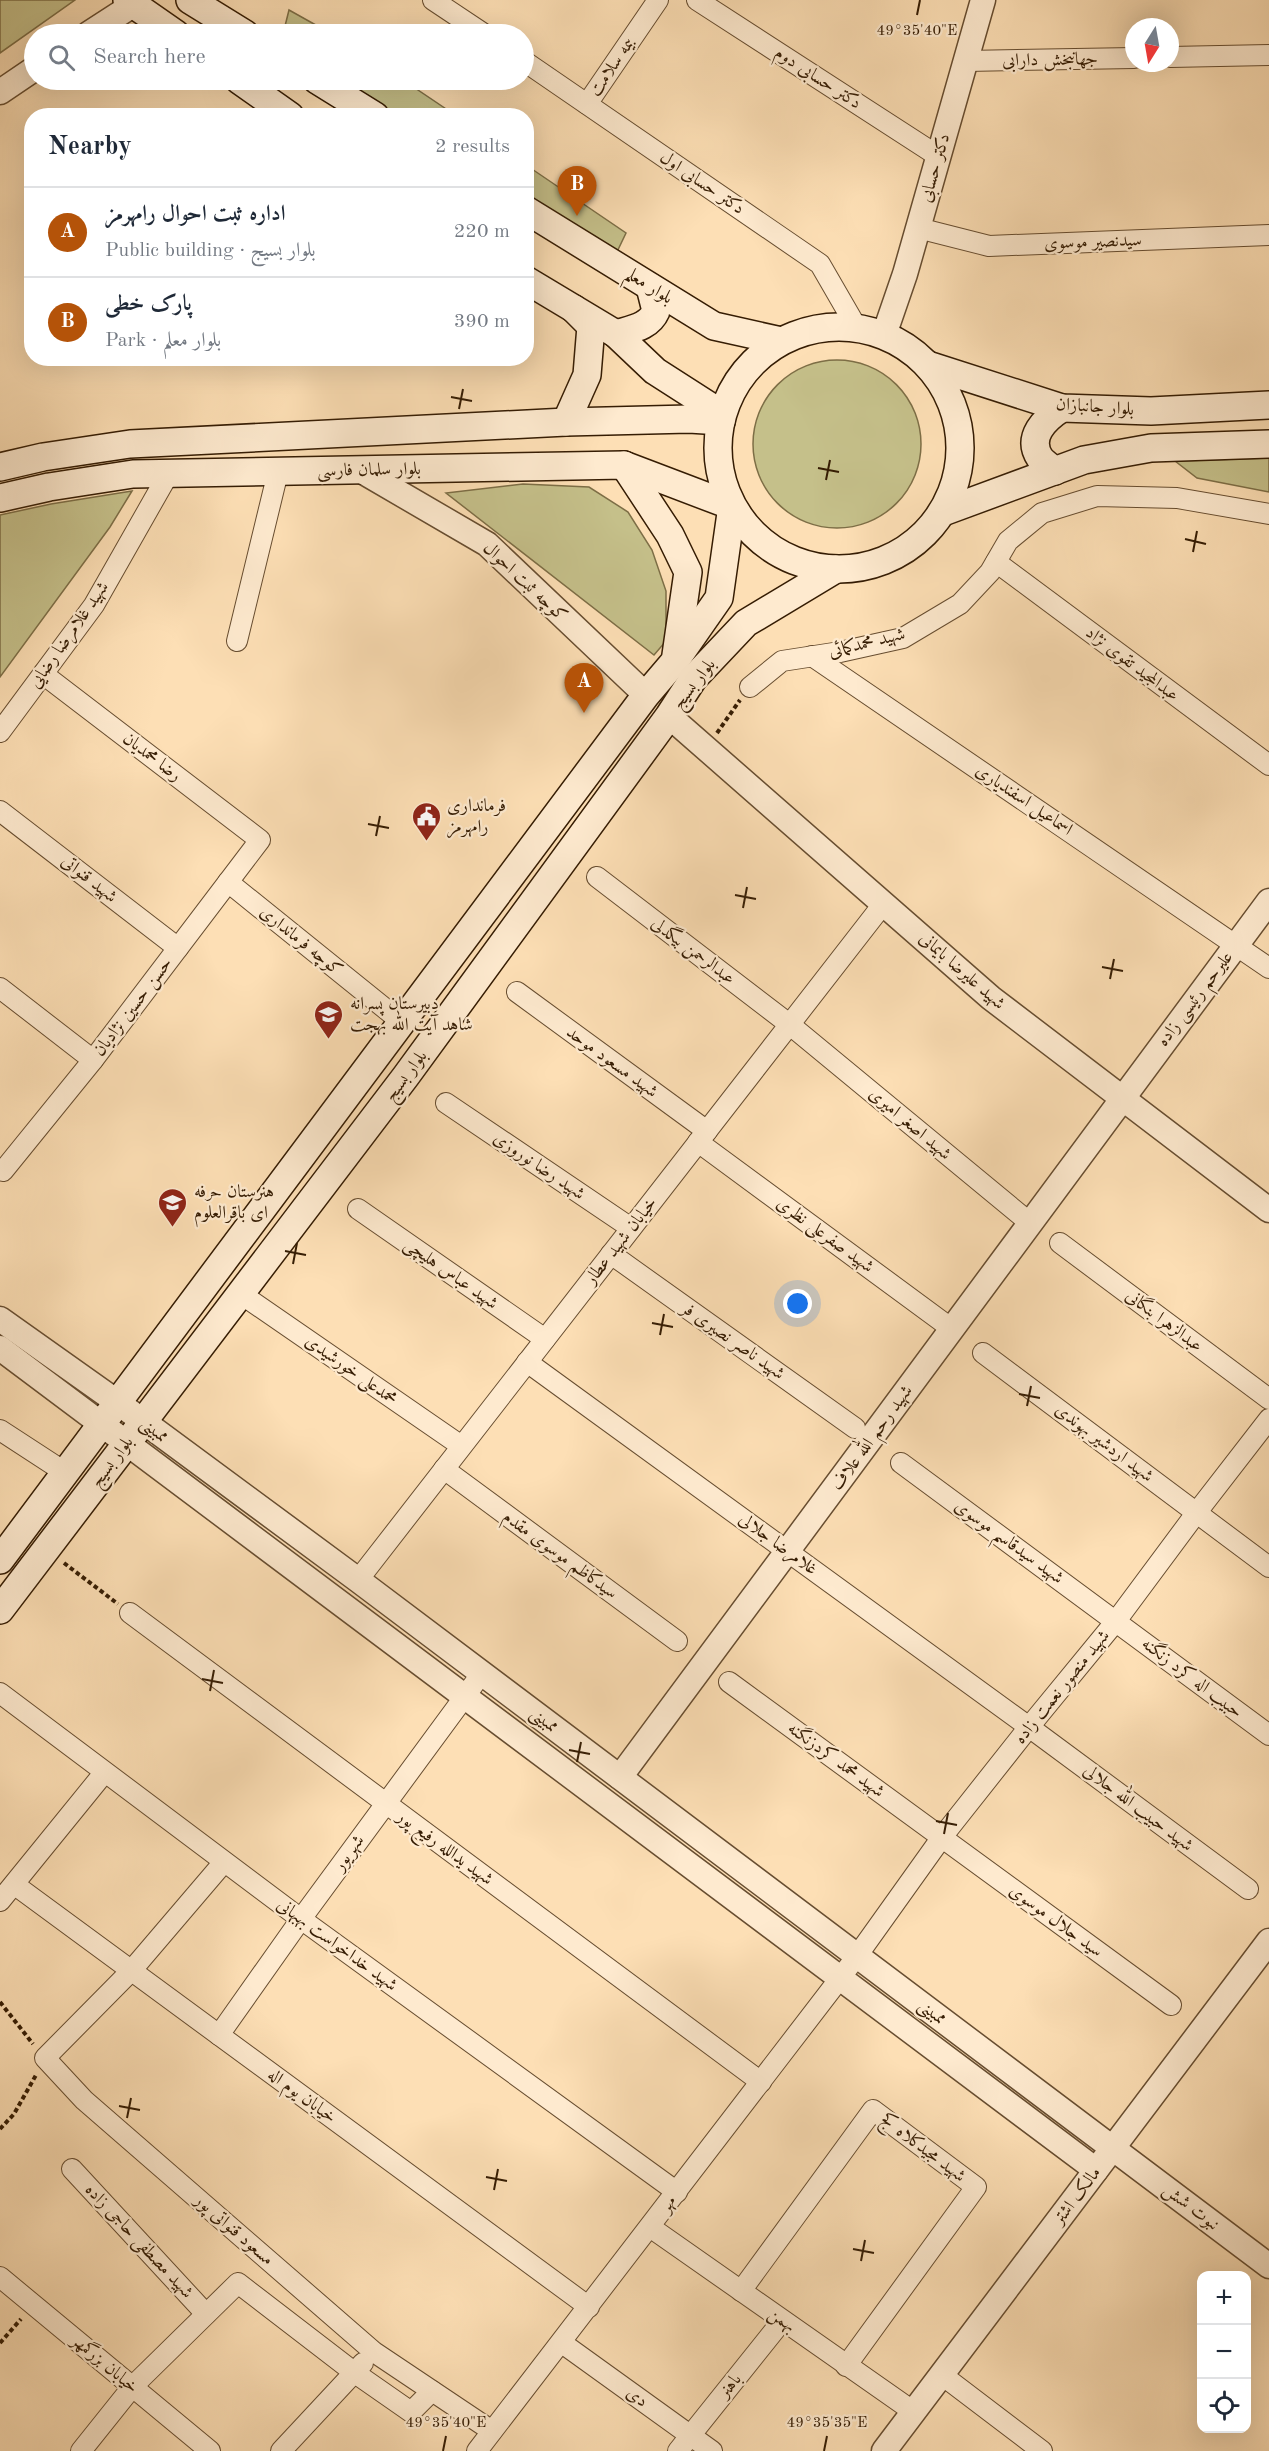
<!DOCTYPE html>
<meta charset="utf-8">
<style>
:root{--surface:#fff;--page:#f2f2f3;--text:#1f2937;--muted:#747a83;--line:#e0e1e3;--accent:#b45309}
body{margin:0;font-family:"Old Standard TT",Amiri,serif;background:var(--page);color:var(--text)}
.controls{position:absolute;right:18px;bottom:18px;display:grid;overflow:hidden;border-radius:12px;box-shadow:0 6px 24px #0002}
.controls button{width:54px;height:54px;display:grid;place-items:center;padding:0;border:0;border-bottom:2px solid var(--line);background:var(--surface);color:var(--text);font:30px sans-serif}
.compass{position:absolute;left:1125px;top:18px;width:54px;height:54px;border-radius:50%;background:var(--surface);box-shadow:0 6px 24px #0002;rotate:191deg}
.you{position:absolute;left:798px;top:1304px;width:21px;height:21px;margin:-15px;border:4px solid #fff;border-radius:50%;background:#1a73e8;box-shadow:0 0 0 9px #1a73e833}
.badge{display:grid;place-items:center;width:39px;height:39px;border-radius:50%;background:var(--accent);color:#fff;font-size:20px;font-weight:700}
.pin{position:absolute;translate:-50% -50px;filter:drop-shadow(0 2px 3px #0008)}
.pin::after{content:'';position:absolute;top:32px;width:21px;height:18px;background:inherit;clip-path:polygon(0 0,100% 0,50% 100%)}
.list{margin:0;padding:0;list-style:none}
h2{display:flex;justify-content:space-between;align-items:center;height:78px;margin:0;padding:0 24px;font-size:26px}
h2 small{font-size:20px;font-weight:400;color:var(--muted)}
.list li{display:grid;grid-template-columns:39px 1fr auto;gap:18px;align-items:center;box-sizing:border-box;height:90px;padding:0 24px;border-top:2px solid var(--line)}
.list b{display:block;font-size:22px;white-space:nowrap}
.list p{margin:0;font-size:20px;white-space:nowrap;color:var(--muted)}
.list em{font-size:20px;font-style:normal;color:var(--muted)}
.icon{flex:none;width:33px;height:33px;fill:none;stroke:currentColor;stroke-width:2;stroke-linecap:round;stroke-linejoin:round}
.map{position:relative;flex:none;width:1269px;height:2451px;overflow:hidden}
.search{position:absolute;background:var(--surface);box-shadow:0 6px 24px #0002;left:24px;top:24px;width:510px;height:66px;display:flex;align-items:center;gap:15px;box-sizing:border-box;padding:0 21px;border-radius:33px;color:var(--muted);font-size:22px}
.panel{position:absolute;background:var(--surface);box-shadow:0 6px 24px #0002;left:24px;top:108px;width:510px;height:258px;border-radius:24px}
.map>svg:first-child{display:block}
.green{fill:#c5c08a;stroke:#7d6e46;stroke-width:1.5}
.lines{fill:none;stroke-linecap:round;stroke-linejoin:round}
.minor-casing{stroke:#674d30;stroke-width:22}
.tertiary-casing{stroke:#674d30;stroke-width:27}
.secondary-casing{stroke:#351c03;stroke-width:30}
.path{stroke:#351c03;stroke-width:4;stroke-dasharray:4.5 3;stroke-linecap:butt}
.minor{stroke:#feeacf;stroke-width:20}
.tertiary{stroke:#feeacf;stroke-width:24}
.secondary{stroke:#feeacf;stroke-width:27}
.ticks{fill:none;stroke:#351c03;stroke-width:2}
.labels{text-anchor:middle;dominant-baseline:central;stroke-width:4.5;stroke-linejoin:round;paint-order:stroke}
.street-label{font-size:18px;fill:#351c03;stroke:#feeacf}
.poi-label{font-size:18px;fill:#351c03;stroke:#feeacf;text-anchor:start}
.ticks-label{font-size:15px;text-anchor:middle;fill:#351c03;stroke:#feeacf;stroke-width:4.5;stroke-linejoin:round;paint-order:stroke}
</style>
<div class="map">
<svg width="1269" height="2451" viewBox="0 0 1269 2451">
<rect width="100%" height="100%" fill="#fddfb5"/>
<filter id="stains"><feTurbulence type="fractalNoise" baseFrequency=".00333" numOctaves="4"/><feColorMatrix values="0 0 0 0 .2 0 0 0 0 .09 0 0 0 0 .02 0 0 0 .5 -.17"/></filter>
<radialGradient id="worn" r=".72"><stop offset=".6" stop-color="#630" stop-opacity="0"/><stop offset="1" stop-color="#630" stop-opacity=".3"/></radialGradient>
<!-- green -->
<g class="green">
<polygon points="0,0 75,0 0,53"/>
<polygon points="289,10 332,34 283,34"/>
<polygon points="338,80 403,80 455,115 394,115"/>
<polygon points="526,165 626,233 615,256 527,200"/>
<circle cx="837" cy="444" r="84"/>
<polygon points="1269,458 1269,492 1197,478 1175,461"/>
<polygon points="523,484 589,487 628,512 652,550 666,591 666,641 654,655 446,493"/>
<polygon points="132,491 110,527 0,677 0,515 51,504"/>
</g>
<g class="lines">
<defs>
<g id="minor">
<polyline points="433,0 484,34"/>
<polyline points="697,0 938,156"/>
<polyline points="1170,57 1269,55"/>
<polyline points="524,61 820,264 857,328"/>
<polyline points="966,61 1134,58"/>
<polyline points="587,104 658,0"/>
<polyline points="918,228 989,246 1269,235"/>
<polyline points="996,562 1269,765"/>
<polyline points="237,641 278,472"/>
<polyline points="812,656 1269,968"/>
<polyline points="750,687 782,661 840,652 903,638 960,604 990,572 1008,541 1042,513 1097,496 1177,498 1269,514"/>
<polyline points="0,732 94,605 169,473"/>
<polyline points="0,811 178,948"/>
<polyline points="597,877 789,1024 1030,1223"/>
<polyline points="228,882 403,1023"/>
<polyline points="0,988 93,1060"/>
<polyline points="517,992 707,1131"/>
<polyline points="446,1103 631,1228"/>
<polyline points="698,1142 952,1329"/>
<polyline points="0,1169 3,1171 93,1060 260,840 43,674"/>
<polyline points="358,1209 545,1339"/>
<polyline points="1060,1243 1269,1399"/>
<polyline points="611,1254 855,1428"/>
<polyline points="241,1294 460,1445"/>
<polyline points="983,1353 1269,1567"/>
<polyline points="527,1362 1029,1727 1248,1889"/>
<polyline points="0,1430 66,1473"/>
<polyline points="901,1463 1269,1735"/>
<polyline points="444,1469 677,1641"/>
<polyline points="358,1580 884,903"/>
<polyline points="130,1613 761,2082"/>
<polyline points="729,1682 1171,2005"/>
<polyline points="0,1693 301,1919 677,2192"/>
<polyline points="224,1862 131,1971 45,2058 84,2100 374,2352 492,2431"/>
<polyline points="15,1885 589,2307"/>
<polyline points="0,1901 104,1773"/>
<polyline points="219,2035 301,1919 482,1673"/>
<polyline points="72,2169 206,2314"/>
<polyline points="650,2227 914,2412"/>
<polyline points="0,2277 210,2451"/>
<polyline points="741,2291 873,2110 976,2187 846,2366"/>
<polyline points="562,2343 712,2451"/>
<polyline points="942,2375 1042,2451"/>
<polyline points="81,2451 133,2386 238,2283 355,2373 411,2412 432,2391"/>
<polyline points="281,2451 363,2363"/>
<polyline points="477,2451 857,1956 942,1837 1029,1727 1116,1621 1197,1512 1269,1419"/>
<polyline points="678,2451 782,2321"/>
</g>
<g id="tertiary">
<polyline points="88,34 133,5"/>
<polyline points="0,92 34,69"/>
<polyline points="884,335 905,274 983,0"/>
<polyline points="360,470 487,544 646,695"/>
<polyline points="669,716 991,998 1269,1210"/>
<polyline points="0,1319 117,1402 358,1580 1269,2266"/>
<polyline points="0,1348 1096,2170"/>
<polyline points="620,1777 1269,901"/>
<polyline points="884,2451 1269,1941"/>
</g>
<g id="secondary">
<polyline points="127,0 176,34"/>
<polyline points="190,0 245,34"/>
<polyline points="239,80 290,116"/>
<polyline points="317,80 375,116"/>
<polyline points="526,210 714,326 781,341"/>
<polyline points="526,280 616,334 655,371 722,414"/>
<circle cx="839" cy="448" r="121"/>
<path d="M 616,334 C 632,329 649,327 656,311 L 650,287"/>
<polyline points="928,365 1062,408 1151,411 1269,405"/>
<polyline points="566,422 587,375 591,326 574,309"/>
<polyline points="624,465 670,535 688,572 676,655"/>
<polyline points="0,467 43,457 130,444 566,422 689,419 721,421"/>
<path d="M 1055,471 C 1050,467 1044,463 1040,458 C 1026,437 1045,419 1062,408"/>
<polyline points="0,498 49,487 133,474 624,465 732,506 719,598 675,661 646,695 0,1560"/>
<polyline points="943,512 1084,460 1151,448 1269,444"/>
<polyline points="0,1610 406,1076 669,716 693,679 746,623 836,569"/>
</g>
</defs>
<!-- minor casing -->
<use href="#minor" class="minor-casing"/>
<!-- tertiary casing -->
<use href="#tertiary" class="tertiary-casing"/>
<!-- secondary casing -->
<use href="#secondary" class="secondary-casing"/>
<!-- path -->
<g class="path">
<polyline points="717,733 740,700"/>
<polyline points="64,1563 118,1604"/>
<polyline points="0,2002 33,2044"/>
<polyline points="0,2129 14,2114 36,2075"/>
<polyline points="0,2343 21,2319"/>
</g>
<!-- minor -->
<use href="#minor" class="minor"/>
<!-- tertiary -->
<use href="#tertiary" class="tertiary"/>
<!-- secondary -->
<use href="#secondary" class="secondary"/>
</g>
<!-- ticks -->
<path class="ticks" d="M 917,15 L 920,0M 451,397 L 472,401M 459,409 L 463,389M 818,468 L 839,472M 826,480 L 830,460M 1185,539 L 1206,544M 1193,552 L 1197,531M 368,824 L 389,828M 376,836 L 380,816M 735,895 L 756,899M 743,908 L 747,887M 1102,967 L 1123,971M 1110,979 L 1114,959M 285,1251 L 306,1255M 293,1264 L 297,1243M 652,1323 L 673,1327M 660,1335 L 664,1314M 1019,1394 L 1040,1398M 1027,1406 L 1031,1386M 202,1679 L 223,1683M 210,1691 L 214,1670M 569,1750 L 590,1754M 577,1762 L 581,1742M 936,1821 L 957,1825M 944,1834 L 948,1813M 119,2106 L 140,2110M 127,2118 L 131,2098M 486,2177 L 507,2181M 494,2190 L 498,2169M 853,2249 L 874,2253M 861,2261 L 865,2240M 443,2451 L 446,2436M 824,2451 L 827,2436"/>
<!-- icons -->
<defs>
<symbol id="civic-pin" viewBox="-11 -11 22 30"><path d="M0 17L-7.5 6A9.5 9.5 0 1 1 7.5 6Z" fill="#8f2418" stroke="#feeacf"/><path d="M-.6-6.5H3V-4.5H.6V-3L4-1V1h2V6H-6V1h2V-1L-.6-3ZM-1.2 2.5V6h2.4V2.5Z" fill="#fff"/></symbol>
<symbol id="school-pin" viewBox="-11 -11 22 30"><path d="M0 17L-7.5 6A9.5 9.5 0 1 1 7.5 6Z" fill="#8f2418" stroke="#feeacf"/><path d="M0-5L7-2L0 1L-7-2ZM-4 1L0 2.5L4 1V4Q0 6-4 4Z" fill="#fff"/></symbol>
</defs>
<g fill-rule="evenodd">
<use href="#civic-pin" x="410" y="800" width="33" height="45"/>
<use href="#school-pin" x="312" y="998" width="33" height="45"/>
<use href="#school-pin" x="156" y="1186" width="33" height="45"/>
</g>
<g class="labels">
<!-- street labels -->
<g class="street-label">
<text transform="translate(1050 60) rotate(-1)">جهانبخش دارابی</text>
<text transform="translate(612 67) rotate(-56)">بیمه سلامت</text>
<text transform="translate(818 78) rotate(33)">دکتر حسابی دوم</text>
<text transform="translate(935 168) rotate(-74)">دکتر حسابی</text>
<text transform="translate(702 183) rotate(34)">دکتر حسابی اول</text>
<text transform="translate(1093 242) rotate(-2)">سیدنصیر موسوی</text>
<text transform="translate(649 286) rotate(32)">بلوار معلم</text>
<text transform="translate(1095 407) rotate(4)">بلوار جانبازان</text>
<text transform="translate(369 470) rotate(-1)">بلوار سلمان فارسی</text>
<text transform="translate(525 582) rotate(43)">کوچه ثبت احوال</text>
<text transform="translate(69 635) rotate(-55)">شهید غلامرضا رضایی</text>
<text transform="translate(867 643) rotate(-14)">شهید محمدکمائی</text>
<text transform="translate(1132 664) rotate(37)">عبدالمجید تقوی نژاد</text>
<text transform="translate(694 684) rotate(-52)">بلوار بسیج</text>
<text transform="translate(152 757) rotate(37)">رضا محمدیان</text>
<text transform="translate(1024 800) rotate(34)">اسماعیل اسفندیاری</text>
<text transform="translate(89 879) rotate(38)">شهید قنواتی</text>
<text transform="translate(301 941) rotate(39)">کوچه فرمانداری</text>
<text transform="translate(693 951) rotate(37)">عبدالرحمن بیگدلی</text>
<text transform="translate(962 971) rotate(41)">شهید علیرضا بایمانی</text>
<text transform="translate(1195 999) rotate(-53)">علیرحم رئیسی زاده</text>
<text transform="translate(133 1007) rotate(-53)">حسن حسین نژادیان</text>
<text transform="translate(612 1062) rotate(36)">شهید مسعود موحد</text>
<text transform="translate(406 1076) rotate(-53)">بلوار بسیج</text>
<text transform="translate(910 1124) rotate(40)">شهید اصغر امیری</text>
<text transform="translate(539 1166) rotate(34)">شهید رضا نوروزی</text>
<text transform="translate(825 1235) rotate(36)">شهید صفرعلی نظری</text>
<text transform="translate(621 1241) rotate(-52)">خیابان شهید عطار</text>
<text transform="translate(451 1274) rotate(35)">شهید عباس هلیچی</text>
<text transform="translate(1164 1321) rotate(37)">عبدالزهرا بنگانی</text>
<text transform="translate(733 1341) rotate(35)">شهید ناصر نصیری فر</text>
<text transform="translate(351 1370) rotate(35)">محمدعلی خورشیدی</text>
<text transform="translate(154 1430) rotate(37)">ممبینی</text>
<text transform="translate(872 1438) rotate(-54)">شهید رحم الله علاف</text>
<text transform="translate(1104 1443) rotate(37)">شهید اردشیر بهوندی</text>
<text transform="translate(112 1462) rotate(-53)">بلوار بسیج</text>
<text transform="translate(1009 1542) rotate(36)">شهید سیدقاسم موسوی</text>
<text transform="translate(778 1544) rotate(36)">غلامرضا جلالی</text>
<text transform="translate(560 1555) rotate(36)">سیدکاظم موسوی مقدم</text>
<text transform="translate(1192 1678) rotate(37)">حبیب اله کرد زنگنه</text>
<text transform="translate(1062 1687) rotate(-51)">شهید منصور نعمت زاده</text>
<text transform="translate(544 1720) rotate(37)">ممبینی</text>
<text transform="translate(836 1760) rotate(36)">شهید محمد کردزنگنه</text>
<text transform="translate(1138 1808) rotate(37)">شهید حبیب الله جلالی</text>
<text transform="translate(445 1848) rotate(36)">شهید یدالله رفیع پور</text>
<text transform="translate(349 1853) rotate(-54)">شهریور</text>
<text transform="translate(1056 1921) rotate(36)">سید جلال موسوی</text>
<text transform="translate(337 1945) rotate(36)">شهید خداخواست بهبهانی</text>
<text transform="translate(932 2012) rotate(37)">ممبینی</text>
<text transform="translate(302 2096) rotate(36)">خیابان یوم اله</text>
<text transform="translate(923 2148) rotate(37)">شهید مجیدکلاه کج</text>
<text transform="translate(1077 2196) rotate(-53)">مالک اشتر</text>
<text transform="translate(668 2204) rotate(-53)">مهر</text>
<text transform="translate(1191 2207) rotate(37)">نبوت شش</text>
<text transform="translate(234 2230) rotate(41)">مسعود قنواتی پور</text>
<text transform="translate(139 2241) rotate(47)">شهید مصطفی حاجی زاده</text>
<text transform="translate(782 2320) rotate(35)">بهمن</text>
<text transform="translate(105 2364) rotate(40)">خیابان بزرگمهر</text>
<text transform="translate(730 2386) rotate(-51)">باهنر</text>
<text transform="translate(637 2397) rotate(36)">دی</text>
</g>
<!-- poi labels -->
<g class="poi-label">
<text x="447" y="806">فرمانداری<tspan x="447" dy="21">رامهرمز</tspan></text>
<text x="350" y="1004">دبیرستان پسرانه<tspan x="350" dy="21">شاهد آیت الله بهجت</tspan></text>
<text x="194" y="1192">هنرستان حرفه<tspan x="194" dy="21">ای باقرالعلوم</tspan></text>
</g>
</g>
<g class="ticks-label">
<text x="917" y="35">49°35'40"E</text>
<text x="446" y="2427">49°35'40"E</text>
<text x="827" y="2427">49°35'35"E</text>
</g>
<rect width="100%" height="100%" filter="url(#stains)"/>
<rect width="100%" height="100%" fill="url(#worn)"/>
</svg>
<div class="controls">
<button>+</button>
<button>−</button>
<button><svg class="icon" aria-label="locate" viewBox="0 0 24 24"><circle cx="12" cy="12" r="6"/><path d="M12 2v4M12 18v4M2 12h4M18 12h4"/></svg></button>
</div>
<svg class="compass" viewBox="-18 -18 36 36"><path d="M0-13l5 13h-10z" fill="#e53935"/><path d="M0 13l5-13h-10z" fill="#747a83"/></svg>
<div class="you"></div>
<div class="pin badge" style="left:584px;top:713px">A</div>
<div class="pin badge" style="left:577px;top:216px">B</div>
<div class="search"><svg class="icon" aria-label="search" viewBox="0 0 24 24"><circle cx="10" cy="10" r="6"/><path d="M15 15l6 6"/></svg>Search here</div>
<section class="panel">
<h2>Nearby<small>2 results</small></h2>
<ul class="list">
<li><span class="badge">A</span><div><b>اداره ثبت احوال رامهرمز</b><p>Public building · بلوار بسیج</p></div><em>220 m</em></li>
<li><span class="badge">B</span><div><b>پارک خطی</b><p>Park · بلوار معلم</p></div><em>390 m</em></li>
</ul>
</section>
</div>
